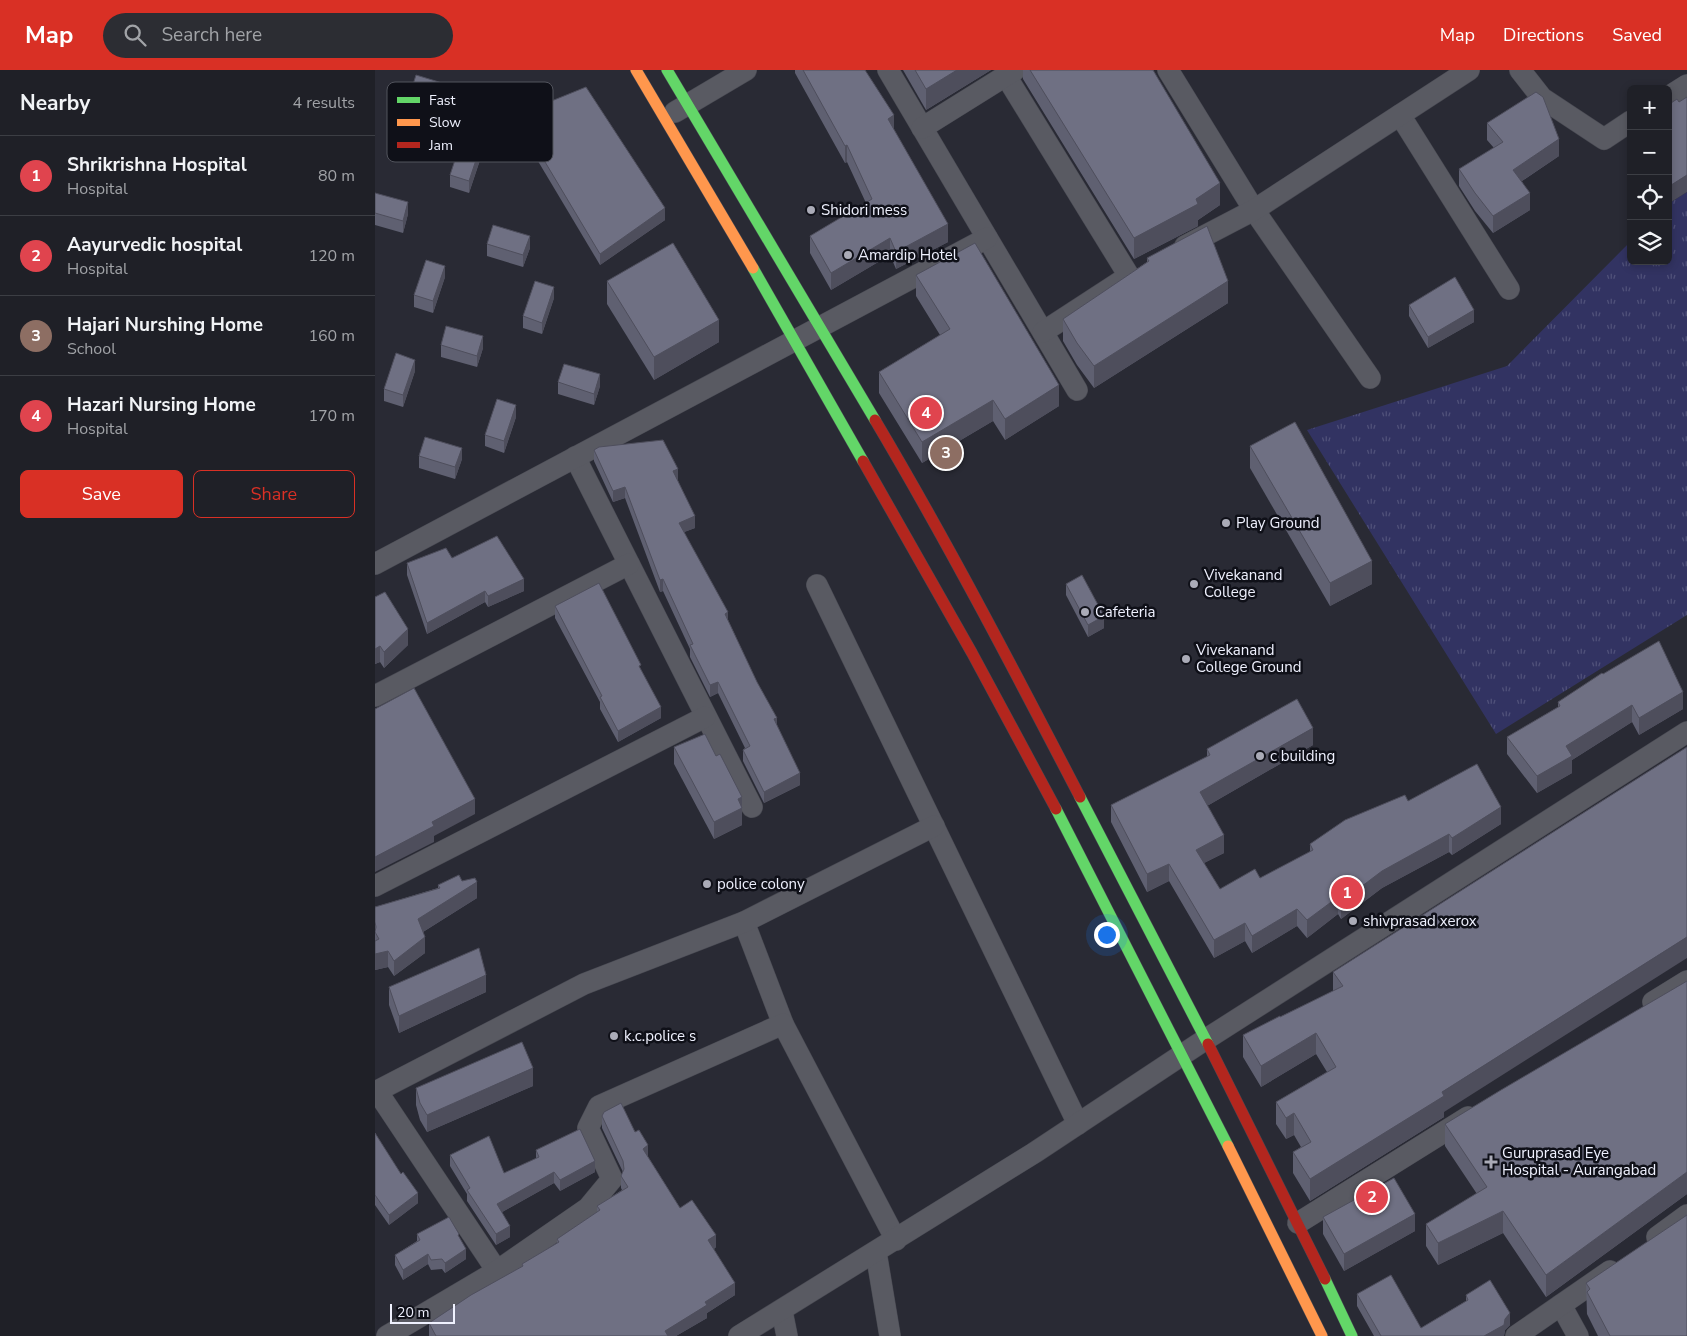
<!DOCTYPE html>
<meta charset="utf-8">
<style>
:root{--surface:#1f2027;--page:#2c2d33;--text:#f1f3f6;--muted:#a1a3a7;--line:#3c3e44;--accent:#d93025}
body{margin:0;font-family:"Nunito Sans",sans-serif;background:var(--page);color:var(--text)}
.controls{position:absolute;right:15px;top:15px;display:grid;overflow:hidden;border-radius:8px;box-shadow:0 2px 8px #0003}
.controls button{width:45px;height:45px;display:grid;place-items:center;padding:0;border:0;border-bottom:1px solid var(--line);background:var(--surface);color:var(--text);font:25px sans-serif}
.scale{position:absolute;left:15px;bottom:12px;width:65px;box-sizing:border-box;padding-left:5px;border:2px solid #eff1fe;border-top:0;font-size:14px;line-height:18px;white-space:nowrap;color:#eff1fe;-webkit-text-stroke:4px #0f1018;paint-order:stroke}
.you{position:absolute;left:731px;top:864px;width:18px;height:18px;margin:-12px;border:4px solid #fff;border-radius:50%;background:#1a73e8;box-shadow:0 0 0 8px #1a73e833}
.badge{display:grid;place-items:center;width:32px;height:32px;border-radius:50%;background:var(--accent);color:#fff;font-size:16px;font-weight:700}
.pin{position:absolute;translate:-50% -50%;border:2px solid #fff;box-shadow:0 1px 5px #0006}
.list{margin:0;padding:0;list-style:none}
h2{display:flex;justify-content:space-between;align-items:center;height:65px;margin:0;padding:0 20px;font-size:21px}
h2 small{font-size:16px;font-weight:400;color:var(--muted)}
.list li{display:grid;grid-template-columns:32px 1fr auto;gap:15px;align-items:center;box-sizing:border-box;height:80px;padding:0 20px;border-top:1px solid var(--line)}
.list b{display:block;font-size:19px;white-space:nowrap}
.list p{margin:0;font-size:16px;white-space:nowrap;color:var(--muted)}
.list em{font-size:16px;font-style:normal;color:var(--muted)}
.actions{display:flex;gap:10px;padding:15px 20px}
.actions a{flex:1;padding:11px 0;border:1px solid var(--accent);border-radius:8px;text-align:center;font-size:18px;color:var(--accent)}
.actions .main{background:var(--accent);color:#fff}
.icon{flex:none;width:28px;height:28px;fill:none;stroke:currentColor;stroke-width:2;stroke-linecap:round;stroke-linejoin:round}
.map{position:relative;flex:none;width:1312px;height:1266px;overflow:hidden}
header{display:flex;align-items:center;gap:30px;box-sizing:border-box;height:70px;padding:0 25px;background:var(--accent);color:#fff}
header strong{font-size:24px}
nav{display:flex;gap:28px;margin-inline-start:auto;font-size:18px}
.search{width:350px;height:45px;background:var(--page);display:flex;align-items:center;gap:12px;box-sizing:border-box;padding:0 18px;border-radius:28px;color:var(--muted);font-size:19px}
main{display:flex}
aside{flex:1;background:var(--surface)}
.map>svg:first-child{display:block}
.grass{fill:url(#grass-tufts)}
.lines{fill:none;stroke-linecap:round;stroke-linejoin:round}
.street-casing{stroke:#474851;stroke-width:22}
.fast-casing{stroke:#474851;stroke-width:12}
.slow-casing{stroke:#474851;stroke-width:12}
.jam-casing{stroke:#474851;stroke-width:12}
.street{stroke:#595a62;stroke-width:21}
.fast{stroke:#63d668;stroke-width:11}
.slow{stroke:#ff974d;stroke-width:11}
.jam{stroke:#b3261e;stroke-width:11}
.wall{fill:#5f6071}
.shaded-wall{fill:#4e4e5c}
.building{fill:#6f7083;stroke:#4e4e5c}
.poi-dot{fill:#aaabb7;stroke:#0f1018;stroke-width:2}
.labels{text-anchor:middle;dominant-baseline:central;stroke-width:5;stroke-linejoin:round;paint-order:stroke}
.poi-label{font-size:15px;fill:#eff1fe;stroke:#0f1018;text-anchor:start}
.key{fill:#0f1018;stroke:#52545d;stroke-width:1}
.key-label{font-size:14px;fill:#eff1fe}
</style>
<header>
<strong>Map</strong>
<div class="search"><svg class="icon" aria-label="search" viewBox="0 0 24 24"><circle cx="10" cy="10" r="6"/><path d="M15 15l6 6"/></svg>Search here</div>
<nav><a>Map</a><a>Directions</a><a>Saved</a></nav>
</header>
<main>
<aside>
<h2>Nearby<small>4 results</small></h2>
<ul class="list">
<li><span class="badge" style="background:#e0444e">1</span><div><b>Shrikrishna Hospital</b><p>Hospital</p></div><em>80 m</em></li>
<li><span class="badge" style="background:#e0444e">2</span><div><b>Aayurvedic hospital</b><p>Hospital</p></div><em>120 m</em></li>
<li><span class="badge" style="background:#8d6e63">3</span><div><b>Hajari Nurshing Home</b><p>School</p></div><em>160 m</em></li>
<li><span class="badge" style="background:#e0444e">4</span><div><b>Hazari Nursing Home</b><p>Hospital</p></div><em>170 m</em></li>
</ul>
<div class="actions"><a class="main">Save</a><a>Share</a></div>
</aside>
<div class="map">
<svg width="1312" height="1266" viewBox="0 0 1312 1266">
<defs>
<pattern id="grass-tufts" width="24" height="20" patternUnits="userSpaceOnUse" patternTransform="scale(1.25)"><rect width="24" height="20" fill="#323362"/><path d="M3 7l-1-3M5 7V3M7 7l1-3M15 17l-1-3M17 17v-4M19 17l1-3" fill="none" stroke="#50517a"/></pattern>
</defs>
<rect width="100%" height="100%" fill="#292a34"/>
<!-- grass -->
<polygon class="grass" points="1312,122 1312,545 1121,664 932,360 1132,296 1256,171 1256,191 1293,191 1293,134"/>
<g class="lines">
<defs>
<g id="street">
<polyline points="513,0 702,320"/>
<polyline points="793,0 879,140 995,308"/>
<polyline points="1145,0 1167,28 1229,69 1256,51"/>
<polyline points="631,6 754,206 668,262"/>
<polyline points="1293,27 1312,15"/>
<polyline points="300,42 371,0"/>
<polyline points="1025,45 1134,219"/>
<polyline points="547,58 640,0"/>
<polyline points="810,176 879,140 1094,0"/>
<polyline points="200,387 377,737"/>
<polyline points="0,494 612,168"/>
<polyline points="442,515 703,1054"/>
<polyline points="0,626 254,494"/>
<polyline points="0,816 330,647"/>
<polyline points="369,852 408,954"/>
<polyline points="1278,932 1312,911"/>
<polyline points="923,1153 1093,1047"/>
<polyline points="1282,1167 1312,1145"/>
<polyline points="501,1182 515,1266"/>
<polyline points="122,1201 2,1021 209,914 369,852 559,756"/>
<polyline points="1186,1235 1203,1266"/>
<polyline points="407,1241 412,1266"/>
<polyline points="12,1266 122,1201 213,1138 237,1109 213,1058 224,1036 408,954 521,1170"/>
<polyline points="364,1266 659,1083 822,975 1312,662"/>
<polyline points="1141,1266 1235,1201"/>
</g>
<g id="fast">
<polyline points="292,0 500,350"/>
<polyline points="378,198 488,391"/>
<polyline points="705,727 833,974"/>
<polyline points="681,739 853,1076"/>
<polyline points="950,1209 977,1266"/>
</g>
<g id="slow">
<polyline points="261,0 378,198"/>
<polyline points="853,1076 947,1266"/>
</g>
<g id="jam">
<path d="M 500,350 C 573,473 639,600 705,727"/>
<polyline points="488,391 597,583 681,739"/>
<polyline points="833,974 950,1209"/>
</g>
</defs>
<!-- street casing -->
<use href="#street" class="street-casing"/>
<!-- fast casing -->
<use href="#fast" class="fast-casing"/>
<!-- slow casing -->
<use href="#slow" class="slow-casing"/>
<!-- jam casing -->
<use href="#jam" class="jam-casing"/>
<!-- street -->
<use href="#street" class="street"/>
<!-- fast -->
<use href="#fast" class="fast"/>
<!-- slow -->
<use href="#slow" class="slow"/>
<!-- jam -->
<use href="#jam" class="jam"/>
</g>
<!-- wall -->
<g class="wall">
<polygon points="420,0 490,0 573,172 521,199 515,185 456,220 435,183 435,166 491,133 472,92 470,93 420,3"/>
<polygon points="528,0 616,0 551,40"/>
<polygon points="648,0 778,0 845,135 823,150 823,156 759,189 648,9"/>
<polygon points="35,24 77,28 71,47 35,36"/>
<polygon points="142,45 290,150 225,195 142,56"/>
<polygon points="1112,53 1184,86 1147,111 1155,140 1118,163 1100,141 1084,116 1084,99 1119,78 1112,70"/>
<polygon points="1256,58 1256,81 1253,77 1253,60"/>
<polygon points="106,87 94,123 75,117 75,105"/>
<polygon points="0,123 33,144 28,163 0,155"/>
<polygon points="112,174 155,178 148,197 112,186"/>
<polygon points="772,188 853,233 719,318 702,295 688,271 688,249 772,192"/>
<polygon points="541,205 684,336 630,370 618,351 547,393 504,323 504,302 565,265 541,226"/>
<polygon points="70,207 58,243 39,237 39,225"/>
<polygon points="232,211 344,272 279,310 232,234"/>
<polygon points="179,228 167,264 148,258 148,246"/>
<polygon points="1034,235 1099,252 1053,278 1034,246"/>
<polygon points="66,275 108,278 102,297 66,287"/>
<polygon points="40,301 28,337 9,331 9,319"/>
<polygon points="183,312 225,316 219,335 183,324"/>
<polygon points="141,347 129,383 110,376 110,365"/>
<polygon points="875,376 997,514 955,536 875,398"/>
<polygon points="219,380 303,411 320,458 309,462 353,550 402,656 425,715 389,733 368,691 368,680 370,678 343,623 335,627 315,587 315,579 288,521 285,522 250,428 238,432 219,391"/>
<polygon points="44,386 87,389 80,409 44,398"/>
<polygon points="77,488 149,521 113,537 110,532 52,564 32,505 32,493"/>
<polygon points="691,514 729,558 713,567 691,525"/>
<polygon points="0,527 33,575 9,598 5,592 0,594"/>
<polygon points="180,536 266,601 286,648 243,672 225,639 225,632 180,548"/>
<polygon points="1183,632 1308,639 1264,665 1257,652 1197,690 1197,703 1162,723 1132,684 1132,667 1183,637"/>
<polygon points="938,675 832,736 849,783 829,793 845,819 885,808 935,782 935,774 1033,731 1126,754 1077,785 1074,782 1007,818 966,849 963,844 932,868 922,856 877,883 870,871 839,888 794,811 772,822 736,752 736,735 832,687 832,679"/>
<polygon points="299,677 341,686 367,727 367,755 339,769 299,694"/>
<polygon points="87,811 102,828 48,862 50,883 19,906 13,897 0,900 0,837 63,818 63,815"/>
<polygon points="958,902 1069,1042 1069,1047 935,1131 918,1103 918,1082 926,1077 919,1065 911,1069 901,1054 901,1032 952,1002 941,984 886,1017 868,987 868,965 958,921"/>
<polygon points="1312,911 1312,1124 1171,1227 1128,1163 1063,1195 1051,1176 1051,1154 1102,1124 1070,1076 1070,1054"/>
<polygon points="14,917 111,922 24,963 14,935"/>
<polygon points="158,1016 52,1062 45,1050 41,1035 41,1018"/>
<polygon points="227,1046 260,1062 273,1087 305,1138 341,1177 339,1179 360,1225 332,1243 332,1248 301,1266 54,1266 54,1253 147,1196 147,1194 182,1173 182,1169 222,1142 222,1136 247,1120 246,1118 246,1106 248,1102 227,1058"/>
<polygon points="0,1063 43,1133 14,1155 0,1135"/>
<polygon points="161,1080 220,1102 185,1121 179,1113 127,1142 135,1167 121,1175 92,1131 92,1124 75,1096 75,1085 129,1103 161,1089"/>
<polygon points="948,1147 1040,1161 969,1201 948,1164"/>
<polygon points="42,1164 84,1168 91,1189 70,1203 67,1199 56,1200 53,1194 28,1210 20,1195 20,1185 42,1171"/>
<polygon points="1211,1213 1312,1266 1223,1266 1212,1244"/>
<polygon points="982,1224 1046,1258 1091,1231 1091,1225 1135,1255 1130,1260 1129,1266 999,1266 982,1236"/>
</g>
<!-- shaded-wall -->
<g class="shaded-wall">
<polygon points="582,0 616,0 551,40 551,19"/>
<polygon points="77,16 77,28 71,47 71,35"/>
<polygon points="519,45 519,63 513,49"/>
<polygon points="1184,69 1184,86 1138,117 1138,100"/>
<polygon points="106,75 106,87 94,123 94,111"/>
<polygon points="472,75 472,92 470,93 470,76"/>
<polygon points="1312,105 1312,122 1293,134 1293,117"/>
<polygon points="845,113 845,135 823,150 823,156 759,189 759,168"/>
<polygon points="1155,123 1155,140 1118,163 1118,146"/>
<polygon points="33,132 33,144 28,163 28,151"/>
<polygon points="290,138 290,150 225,195 225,184"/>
<polygon points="573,154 573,172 521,199 521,182"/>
<polygon points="155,166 155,178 148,197 148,185"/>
<polygon points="515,168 515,185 456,220 456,203"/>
<polygon points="70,196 70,207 58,243 58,231"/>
<polygon points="853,211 853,233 719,318 719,296"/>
<polygon points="179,217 179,228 167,264 167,253"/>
<polygon points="1099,240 1099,252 1053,278 1053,267"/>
<polygon points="344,250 344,272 279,310 279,287"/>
<polygon points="108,266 108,278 102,297 102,286"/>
<polygon points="40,290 40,301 28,337 28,325"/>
<polygon points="225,304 225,316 219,335 219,324"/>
<polygon points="684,315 684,336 630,370 630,349"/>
<polygon points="618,330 618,351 547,393 547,372"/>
<polygon points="141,335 141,347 129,383 129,371"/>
<polygon points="87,378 87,389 80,409 80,397"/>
<polygon points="303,399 303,411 298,401"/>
<polygon points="250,417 250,428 238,432 238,421"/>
<polygon points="320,446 320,458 304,464 304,453"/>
<polygon points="997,491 997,514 955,536 955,513"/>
<polygon points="149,509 149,521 113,537 113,526"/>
<polygon points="288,509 288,521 285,522 285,510"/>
<polygon points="110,521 110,532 52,564 52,553"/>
<polygon points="353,542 353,554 350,544"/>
<polygon points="729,546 729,558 713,567 713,555"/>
<polygon points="33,559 33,575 9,598 9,582"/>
<polygon points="5,576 5,592 0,594 0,579"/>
<polygon points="343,612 343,623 335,627 335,615"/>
<polygon points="1308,622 1308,639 1264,665 1264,648"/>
<polygon points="1257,635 1257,652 1197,690 1197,703 1162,723 1162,706 1191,676"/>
<polygon points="286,637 286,648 243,672 243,661"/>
<polygon points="402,648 402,659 399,649"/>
<polygon points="938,658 938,675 825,740 825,722"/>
<polygon points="425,703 425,715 389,733 389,722"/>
<polygon points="367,727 367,755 339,769 339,752 363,729"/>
<polygon points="100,729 100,744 59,766 59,772 0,802 0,787 57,752"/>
<polygon points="1126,737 1126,754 1077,785 1077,768"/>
<polygon points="1074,764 1074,782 1007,818 966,849 966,832 1007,801"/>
<polygon points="849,765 849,783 821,797 821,780"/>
<polygon points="794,794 794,811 772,822 772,804"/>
<polygon points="102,812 102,828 43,865 43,849"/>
<polygon points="963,827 963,844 932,868 932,850"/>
<polygon points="922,839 922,856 877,883 877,866"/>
<polygon points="870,853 870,871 839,888 839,870"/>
<polygon points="50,867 50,883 19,906 19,891"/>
<polygon points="1312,867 1312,888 1069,1042 1069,1047 935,1131 935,1109 1067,1022"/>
<polygon points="13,881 13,897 0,900 0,884"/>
<polygon points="111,905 111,922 24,963 24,946"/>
<polygon points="941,963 941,984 886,1017 886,996"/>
<polygon points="158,998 158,1016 52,1062 52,1045"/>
<polygon points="919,1043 919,1065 911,1069 911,1048"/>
<polygon points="273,1075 273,1088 268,1079"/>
<polygon points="220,1091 220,1102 185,1121 185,1110"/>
<polygon points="179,1102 179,1113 122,1145 122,1134"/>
<polygon points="1312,1102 1312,1124 1171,1227 1171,1205"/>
<polygon points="43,1123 43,1133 14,1155 14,1145"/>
<polygon points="1128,1141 1128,1163 1063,1195 1063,1173"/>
<polygon points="1040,1144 1040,1161 969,1201 969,1184"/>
<polygon points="135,1156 135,1167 121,1175 121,1164"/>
<polygon points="341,1165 341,1177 333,1182 333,1170"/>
<polygon points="91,1179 91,1189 70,1203 70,1193"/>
<polygon points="53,1184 53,1194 28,1210 28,1200"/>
<polygon points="360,1213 360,1225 332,1243 332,1248 301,1266 290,1266 290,1261 330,1232"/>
<polygon points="1135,1243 1135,1255 1130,1260 1129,1266 1109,1266 1130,1249"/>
</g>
<!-- building -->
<g class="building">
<polygon points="428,0 490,0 519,45 513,49 573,154 521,182 515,168 456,203 435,166 497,129 472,75 470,76"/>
<polygon points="540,0 582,0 551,19"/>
<polygon points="655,0 778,0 845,113 821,129 823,134 759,168"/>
<polygon points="41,5 77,16 71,35 35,24"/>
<polygon points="211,17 290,138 225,184 142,45"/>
<polygon points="1161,22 1168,27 1184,69 1138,100 1155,123 1118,146 1100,123 1084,99 1128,72 1112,53"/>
<polygon points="1312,27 1312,105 1293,117 1293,35 1302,29 1304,32"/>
<polygon points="87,69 106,75 94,111 75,105"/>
<polygon points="0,123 33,132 28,151 0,143"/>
<polygon points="118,155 155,166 148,185 112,174"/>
<polygon points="832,156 853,211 719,296 702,273 688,249 774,191 772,188"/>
<polygon points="298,173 344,250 279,287 232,211"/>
<polygon points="600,173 684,315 630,349 618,330 547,372 504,302 575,259 541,205"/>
<polygon points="51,190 70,196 58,231 39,225"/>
<polygon points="1080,207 1099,240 1053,267 1034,235"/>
<polygon points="160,211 179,217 167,253 148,246"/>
<polygon points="71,256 108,266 102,286 66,275"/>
<polygon points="21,283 40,290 28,325 9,319"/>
<polygon points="189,294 225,304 219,324 183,312"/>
<polygon points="122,329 141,335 129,371 110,365"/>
<polygon points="920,352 997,491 955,513 875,376"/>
<polygon points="50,367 87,378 80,397 44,386"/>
<polygon points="288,370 303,399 298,401 320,446 304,453 353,542 350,544 382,612 402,648 399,649 425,703 389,722 368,680 375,676 343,612 335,615 315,575 318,574 288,509 285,510 250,417 238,421 219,380 224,377"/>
<polygon points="122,466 149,509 113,526 110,521 52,553 32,493 71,478 77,488"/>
<polygon points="707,505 729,546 713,555 691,514"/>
<polygon points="224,513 266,595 264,596 286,637 243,661 225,627 227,626 180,536"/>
<polygon points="10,522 33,559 9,582 5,576 0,579 0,527"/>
<polygon points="1284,571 1308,622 1264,648 1257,635 1191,676 1197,686 1162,706 1132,667 1185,636 1183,632 1227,603 1228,604"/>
<polygon points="39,618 100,729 57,752 59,756 0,787 0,639"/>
<polygon points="922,629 938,658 825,722 849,765 821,780 845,819 880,799 885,808 938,780 935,774 970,750 1030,725 1033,731 1102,694 1126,737 1077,768 1074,764 1007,801 966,832 963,827 932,850 922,839 877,866 870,853 839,870 794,794 772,804 736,735 835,685 832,679"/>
<polygon points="330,664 341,686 345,684 367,727 363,729 367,738 339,752 299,677"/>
<polygon points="1312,677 1312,867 1067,1022 1069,1026 935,1109 918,1082 936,1072 919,1043 911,1048 901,1032 961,997 941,963 886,996 868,965 905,946 905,947 968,916 958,902"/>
<polygon points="84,805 87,811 100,808 102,812 43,849 50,867 19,891 13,881 0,884 0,871 4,869 0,862 1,857 0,852 0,837 65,818 63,815"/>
<polygon points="104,878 111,905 24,946 14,917"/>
<polygon points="1312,911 1312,1102 1171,1205 1128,1141 1063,1173 1051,1154 1112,1117 1070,1054 1126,1020"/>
<polygon points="147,972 158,998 52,1045 45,1033 41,1018"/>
<polygon points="246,1033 260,1062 264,1060 273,1075 268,1079 305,1138 317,1130 341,1165 333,1170 360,1213 330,1232 332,1235 290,1261 293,1266 61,1266 54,1253 96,1225 148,1196 147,1194 184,1172 182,1169 225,1140 222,1136 253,1117 246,1106 249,1099 248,1091 227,1046 229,1042"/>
<polygon points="205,1059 220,1091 185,1110 179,1102 122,1134 135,1156 121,1164 92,1120 95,1118 75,1085 114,1066 129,1103 164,1087 161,1080"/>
<polygon points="0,1063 26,1104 28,1102 43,1123 14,1145 0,1125"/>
<polygon points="1019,1108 1040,1144 969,1184 948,1147"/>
<polygon points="1312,1145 1312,1266 1235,1266 1212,1222 1215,1219 1211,1213"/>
<polygon points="74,1147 84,1164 83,1165 91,1179 70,1193 67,1189 56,1190 53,1184 28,1200 20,1185 45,1170 42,1164"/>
<polygon points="1016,1205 1046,1258 1093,1230 1091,1225 1115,1210 1135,1243 1130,1249 1129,1255 1109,1266 1006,1266 982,1224"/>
</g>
<!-- markers -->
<g class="poi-dot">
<circle cx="436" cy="140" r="5"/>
<circle cx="473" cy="185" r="5"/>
<circle cx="851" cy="453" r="5"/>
<circle cx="819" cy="514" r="5"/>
<circle cx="710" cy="542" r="5"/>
<circle cx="811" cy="589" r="5"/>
<circle cx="885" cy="686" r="5"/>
<circle cx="332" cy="814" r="5"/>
<circle cx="978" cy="851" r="5"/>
<circle cx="239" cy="966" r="5"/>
<path d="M1113.5 1084.5h5v5h5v5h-5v5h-5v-5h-5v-5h5z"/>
</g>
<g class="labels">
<!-- poi labels -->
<g class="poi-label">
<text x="446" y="140">Shidori mess</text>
<text x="483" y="185">Amardip Hotel</text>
<text x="861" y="453">Play Ground</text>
<text x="829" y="505">Vivekanand<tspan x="829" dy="17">College</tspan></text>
<text x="720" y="542">Cafeteria</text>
<text x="821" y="580">Vivekanand<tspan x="821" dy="17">College Ground</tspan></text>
<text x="895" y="686">c building</text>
<text x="342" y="814">police colony</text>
<text x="988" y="851">shivprasad xerox</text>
<text x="249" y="966">k.c.police s</text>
<text x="1127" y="1083">Guruprasad Eye<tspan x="1127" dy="17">Hospital - Aurangabad</tspan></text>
</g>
</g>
<!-- legend -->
<rect x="12" y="12" width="166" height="80" rx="8" class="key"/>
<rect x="22" y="27" width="23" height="6" fill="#63d668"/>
<rect x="22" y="49" width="23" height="7" fill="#ff974d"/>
<rect x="22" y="72" width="23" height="6" fill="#b3261e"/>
<g class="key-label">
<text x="54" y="35">Fast</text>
<text x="54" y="57">Slow</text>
<text x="54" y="80">Jam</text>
</g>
</svg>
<div class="controls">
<button>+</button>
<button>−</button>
<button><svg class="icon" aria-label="locate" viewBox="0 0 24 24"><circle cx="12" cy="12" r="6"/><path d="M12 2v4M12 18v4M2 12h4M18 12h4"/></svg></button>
<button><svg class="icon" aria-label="layers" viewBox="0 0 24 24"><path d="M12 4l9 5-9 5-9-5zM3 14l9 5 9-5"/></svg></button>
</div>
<div class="scale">20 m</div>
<div class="you"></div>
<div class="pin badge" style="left:972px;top:823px;background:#e0444e">1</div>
<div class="pin badge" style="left:997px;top:1127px;background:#e0444e">2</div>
<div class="pin badge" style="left:571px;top:383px;background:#8d6e63">3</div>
<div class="pin badge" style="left:551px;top:343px;background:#e0444e">4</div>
</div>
</main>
